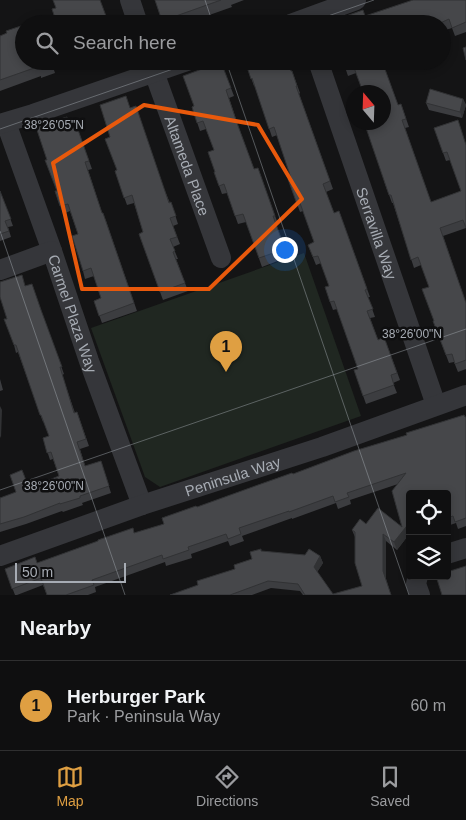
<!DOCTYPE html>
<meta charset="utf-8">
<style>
:root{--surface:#0f0f10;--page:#181819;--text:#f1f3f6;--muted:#9b9c9f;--line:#2f2f30;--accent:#df9f42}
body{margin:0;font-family:Arial,sans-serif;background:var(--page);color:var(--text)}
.controls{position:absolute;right:15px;bottom:15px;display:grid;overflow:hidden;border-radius:5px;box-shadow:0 2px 8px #0003}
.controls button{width:45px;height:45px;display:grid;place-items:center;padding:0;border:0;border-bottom:1px solid var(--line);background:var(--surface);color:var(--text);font:25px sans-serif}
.compass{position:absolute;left:346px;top:85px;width:45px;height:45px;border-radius:50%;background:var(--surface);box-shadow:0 2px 8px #0003;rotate:341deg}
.scale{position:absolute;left:15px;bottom:12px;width:111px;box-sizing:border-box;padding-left:5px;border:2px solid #a7acb4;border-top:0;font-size:14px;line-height:18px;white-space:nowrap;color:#a7acb4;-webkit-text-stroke:4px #0f0f10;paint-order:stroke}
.you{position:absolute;left:284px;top:249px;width:18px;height:18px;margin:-12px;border:4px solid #fff;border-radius:50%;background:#1a73e8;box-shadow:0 0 0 8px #1a73e833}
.badge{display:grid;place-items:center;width:32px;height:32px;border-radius:50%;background:var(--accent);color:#111;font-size:16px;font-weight:700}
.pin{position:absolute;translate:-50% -41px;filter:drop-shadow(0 1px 2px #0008)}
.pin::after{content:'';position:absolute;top:26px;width:18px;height:15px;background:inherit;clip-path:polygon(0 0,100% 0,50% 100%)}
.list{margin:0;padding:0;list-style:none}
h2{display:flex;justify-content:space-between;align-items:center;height:65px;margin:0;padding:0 20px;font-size:21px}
h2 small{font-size:16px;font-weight:400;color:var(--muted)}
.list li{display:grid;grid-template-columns:32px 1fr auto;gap:15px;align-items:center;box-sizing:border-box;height:90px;padding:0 20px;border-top:1px solid var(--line)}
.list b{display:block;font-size:19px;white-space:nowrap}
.list p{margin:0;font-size:16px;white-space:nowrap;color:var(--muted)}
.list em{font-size:16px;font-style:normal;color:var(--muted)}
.icon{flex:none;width:28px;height:28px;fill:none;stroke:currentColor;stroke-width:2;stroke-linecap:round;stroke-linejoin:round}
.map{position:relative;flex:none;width:466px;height:595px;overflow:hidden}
.search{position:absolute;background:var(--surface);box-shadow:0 2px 8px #0003;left:15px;right:15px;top:15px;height:55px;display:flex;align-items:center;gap:12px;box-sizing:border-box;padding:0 18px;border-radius:28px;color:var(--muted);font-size:19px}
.sheet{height:155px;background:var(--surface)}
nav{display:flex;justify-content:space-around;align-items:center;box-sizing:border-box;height:70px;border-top:1px solid var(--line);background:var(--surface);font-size:14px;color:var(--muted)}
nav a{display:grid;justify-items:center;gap:2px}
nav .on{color:var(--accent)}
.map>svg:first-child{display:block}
.green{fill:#202721}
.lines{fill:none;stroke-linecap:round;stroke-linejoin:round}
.minor{stroke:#35363a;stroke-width:20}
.wall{fill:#3c3d40}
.shaded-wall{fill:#313234}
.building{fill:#46474a;stroke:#313234}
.marked{fill:none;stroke:#e8590c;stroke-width:4;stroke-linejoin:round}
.ticks{fill:none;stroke:#a7acb4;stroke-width:1;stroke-opacity:0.45}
.labels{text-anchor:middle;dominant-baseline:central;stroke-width:5;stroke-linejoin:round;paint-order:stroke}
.street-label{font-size:15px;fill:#a7acb4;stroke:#0f0f10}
.ticks-label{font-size:12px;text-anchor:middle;fill:#a7acb4;stroke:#0f0f10;stroke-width:5;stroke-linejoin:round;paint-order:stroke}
</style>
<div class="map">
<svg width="466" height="595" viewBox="0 0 466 595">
<rect width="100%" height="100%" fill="#141415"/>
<!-- green -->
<polygon class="green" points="304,253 361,416 160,487 145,477 91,328"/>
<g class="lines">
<!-- minor -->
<g class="minor">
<polyline points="130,0 138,24"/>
<polyline points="291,24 356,0"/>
<path id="s1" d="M 150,61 L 221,258"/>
<path id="s2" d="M 318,61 L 436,405"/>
<path id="s3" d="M 6,123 L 52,251 L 89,361 L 142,505"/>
<polyline points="0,124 33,114 187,61"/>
<polyline points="0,270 52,251"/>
<polyline points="447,554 466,548"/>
<path id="s4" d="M 0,556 L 142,505 L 322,447 L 466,395"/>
<polyline points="418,576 416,584 420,595"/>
</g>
</g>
<!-- wall -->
<g class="wall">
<polygon points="155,0 244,0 231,5 232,7 184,24 163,24"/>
<polygon points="466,0 466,32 455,36 452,28 442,31 442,24 330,24 365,16"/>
<polygon points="7,33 51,61 55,73 41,78 41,76 0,91 0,36"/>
<polygon points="88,61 98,61 90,64"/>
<polygon points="245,61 291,71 292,71 300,93 299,94 333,189 326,192 334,213 339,211 370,297 368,297 375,317 370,318 378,340 384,337 400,380 393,383 397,393 366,404 354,370 358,369 337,309 333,310 330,302 329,286 321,263 316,265 308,245 314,242 303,211 300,212 288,179 291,178 277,135 272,137 255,86 254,86"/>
<polygon points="343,61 382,61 398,105 401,104 409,127 405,128 431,202 461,191 450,160 446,161 434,128 458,120 466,228 443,236 466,303 466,369 458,372 454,362 449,363 433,321 434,321 429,287 421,265 414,268 393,203 392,203 384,181 384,122 356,73 348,76"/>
<polygon points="221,62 234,96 229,98 240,131 254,169 258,168 278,224 276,224 288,257 262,267 246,222 238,224 227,193 222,194 214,172 215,172 214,150 206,129 200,131 192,107 194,106"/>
<polygon points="463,99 466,105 462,118 429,110 426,103"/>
<polygon points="130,108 170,203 171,202 178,224 173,226 180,244 173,247 178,259 176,259 188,291 163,300 139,234 143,232 134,203 127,205 115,171 117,170 110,137"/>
<polygon points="77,127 92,169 88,170 102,213 106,221 137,311 102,323 94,301 101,298 94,276 85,279 83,271 78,234 70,211 63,214 55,191 57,191 47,160 71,129"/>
<polygon points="0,191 13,226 8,227 11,237 0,241"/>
<polygon points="26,286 43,316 64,374 62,375 75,413 77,412 89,446 80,449 85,466 101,461 111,493 82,503 83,505 63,512 62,511 26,524 0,532 0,498 29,488 59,476 53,459 50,460 43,438 49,436 44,422 43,422 18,352 16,353 14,345 7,319"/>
<polygon points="0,379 3,390 0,391"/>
<polygon points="464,415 465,417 466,417 466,526 458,529 456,523 447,526 447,494 410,494 410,533 397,550 386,541 386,579 391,595 303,595 300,591 271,588 252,595 170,595 198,585 197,581 235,569 234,565 252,559 250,552 261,549 261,551 305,555 309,549 320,556 323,563 317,572 333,594 362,586 355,563 355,537 352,530 360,519 366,524 378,508 402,527 392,491 398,484 350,500 351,504 338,509 336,503 292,519 292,518 242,536 244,541 230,546 228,541 191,554 192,558 166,566 165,562 95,587 96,592 88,595 47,595 43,585 17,595 15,595 5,569 35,557 37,563 98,541 98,540 133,528 134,533 164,524 162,518 196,506 197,507 258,485 292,473 293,474 354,451 407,435 406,433"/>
</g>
<!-- shaded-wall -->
<g class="shaded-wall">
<polygon points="463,99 466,105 462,118 460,112"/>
<polygon points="0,406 2,410 1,438 0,436"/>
<polygon points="410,522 410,533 397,550 394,542"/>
<polygon points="383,534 386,541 386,579 383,571"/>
<polygon points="320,556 323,563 316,574 314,567"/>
</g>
<!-- building -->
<g class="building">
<polygon points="53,0 100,0 109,24 26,24 54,15 52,9 56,8"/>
<polygon points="155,0 221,0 162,21"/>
<polygon points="413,0 466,0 466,22 452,28 449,19 438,24 330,24 329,22 363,10 365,16"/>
<polygon points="24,25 24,61 50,61 51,63 38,68 37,67 0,80 0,36 7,33 6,31"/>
<polygon points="466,47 466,60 463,48"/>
<polygon points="245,61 287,61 291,71 292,71 297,86 296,86 330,181 323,184 334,213 339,211 367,289 365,290 373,309 367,311 378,340 384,337 397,373 391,375 394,385 363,396 354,370 358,369 334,301 330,302 325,287 329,286 318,256 313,257 308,245 314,242 300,203 297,204 288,179 291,178 274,127 269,129 252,78 251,79"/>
<polygon points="343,61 382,61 398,105 401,104 406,119 402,120 431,202 461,191 447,152 443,153 434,128 458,120 466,145 466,228 463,220 440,228 466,303 466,360 455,364 452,354 446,355 433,321 434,321 422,289 429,287 418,257 411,260 391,195 389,195 364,122 384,122 384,92 363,92 353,65 345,68"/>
<polygon points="221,62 231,88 226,90 237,123 254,169 258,168 275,216 273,216 285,249 259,258 243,214 235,216 224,184 219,186 214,172 215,172 208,152 214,150 203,121 197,123 192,107 194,106 183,76"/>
<polygon points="430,89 463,99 460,112 426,103"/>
<polygon points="126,96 130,108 136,106 169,203 171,202 176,216 170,218 177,237 170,239 175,251 173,252 185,283 160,292 139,234 143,232 132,195 124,198 115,171 117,170 105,139 110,137 100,105"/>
<polygon points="67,117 71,129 77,127 89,161 85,162 102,213 103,213 134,303 99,316 94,301 101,298 91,268 83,271 72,236 78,234 68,204 60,206 55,191 57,191 45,160 47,160 36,127"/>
<polygon points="0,191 11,219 5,221 9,231 0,234"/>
<polygon points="22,275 25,286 32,284 41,310 62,367 60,367 74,413 77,412 86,439 77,442 85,466 101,461 109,486 80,496 80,498 60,504 60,503 24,517 0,524 0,498 16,492 10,475 22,470 29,488 59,476 51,452 47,453 43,438 49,436 41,415 40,415 16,345 14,345 4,319 7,319 0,297 0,282"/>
<polygon points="464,415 465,417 466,417 466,518 455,522 453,516 447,518 447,494 410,494 410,522 394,542 383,534 383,571 391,595 305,595 298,584 268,581 230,595 170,595 198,585 197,581 235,569 234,565 252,559 250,552 261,549 261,551 305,555 309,549 320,556 314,567 333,594 362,586 355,563 355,532 352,530 360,519 366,524 378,508 402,527 392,491 406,473 347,493 349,497 335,502 333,496 289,512 289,511 239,528 241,534 228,539 226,534 188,547 189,550 163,559 162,555 92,580 94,585 66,595 47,595 41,578 12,589 5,569 35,557 37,563 98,541 98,540 133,528 134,533 164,524 162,518 196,506 197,507 258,485 292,473 293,474 354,451 407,435 406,433"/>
<polygon points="466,566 466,595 442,595 436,576 447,576 447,572"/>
</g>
<!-- marked area -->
<path class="marked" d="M 144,105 L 258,125 L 302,199 L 209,289 L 82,289 L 53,163 Z"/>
<!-- ticks -->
<path class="ticks" d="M 205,0 L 213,24M 305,24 L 374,0M 226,61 L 409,595M 0,129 L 196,61M 0,231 L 125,595M 0,490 L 466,329"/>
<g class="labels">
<!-- street labels -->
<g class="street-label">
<text stroke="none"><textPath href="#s1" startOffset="111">Altameda Place</textPath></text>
<text stroke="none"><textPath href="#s2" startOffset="182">Serravilla Way</textPath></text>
<text stroke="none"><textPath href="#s3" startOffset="202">Carmel Plaza Way</textPath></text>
<text stroke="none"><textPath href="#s4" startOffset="246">Peninsula Way</textPath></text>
</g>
</g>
<g class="ticks-label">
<text x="54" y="129">38°26'05"N</text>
<text x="412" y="338">38°26'00"N</text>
<text x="54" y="490">38°26'00"N</text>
</g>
</svg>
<div class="controls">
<button><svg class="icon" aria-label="locate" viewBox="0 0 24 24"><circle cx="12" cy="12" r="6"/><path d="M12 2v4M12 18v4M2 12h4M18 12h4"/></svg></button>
<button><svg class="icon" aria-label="layers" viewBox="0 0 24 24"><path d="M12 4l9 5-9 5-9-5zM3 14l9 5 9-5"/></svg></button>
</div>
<svg class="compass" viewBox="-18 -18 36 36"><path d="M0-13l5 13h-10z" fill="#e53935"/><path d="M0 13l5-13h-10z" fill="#9b9c9f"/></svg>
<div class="scale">50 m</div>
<div class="you"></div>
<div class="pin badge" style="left:226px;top:372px">1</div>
<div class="search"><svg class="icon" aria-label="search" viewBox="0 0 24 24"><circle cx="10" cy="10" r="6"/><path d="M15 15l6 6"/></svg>Search here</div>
</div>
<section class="sheet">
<h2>Nearby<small></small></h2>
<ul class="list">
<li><span class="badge">1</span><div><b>Herburger Park</b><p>Park · Peninsula Way</p></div><em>60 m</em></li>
</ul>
</section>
<nav>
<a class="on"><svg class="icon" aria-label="map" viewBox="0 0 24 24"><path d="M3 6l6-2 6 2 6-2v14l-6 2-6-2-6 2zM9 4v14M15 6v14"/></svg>Map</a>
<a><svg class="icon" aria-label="directions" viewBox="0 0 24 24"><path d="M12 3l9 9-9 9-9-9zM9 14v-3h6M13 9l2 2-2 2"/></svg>Directions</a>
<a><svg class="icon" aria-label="saved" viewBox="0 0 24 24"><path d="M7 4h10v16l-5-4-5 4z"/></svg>Saved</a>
</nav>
